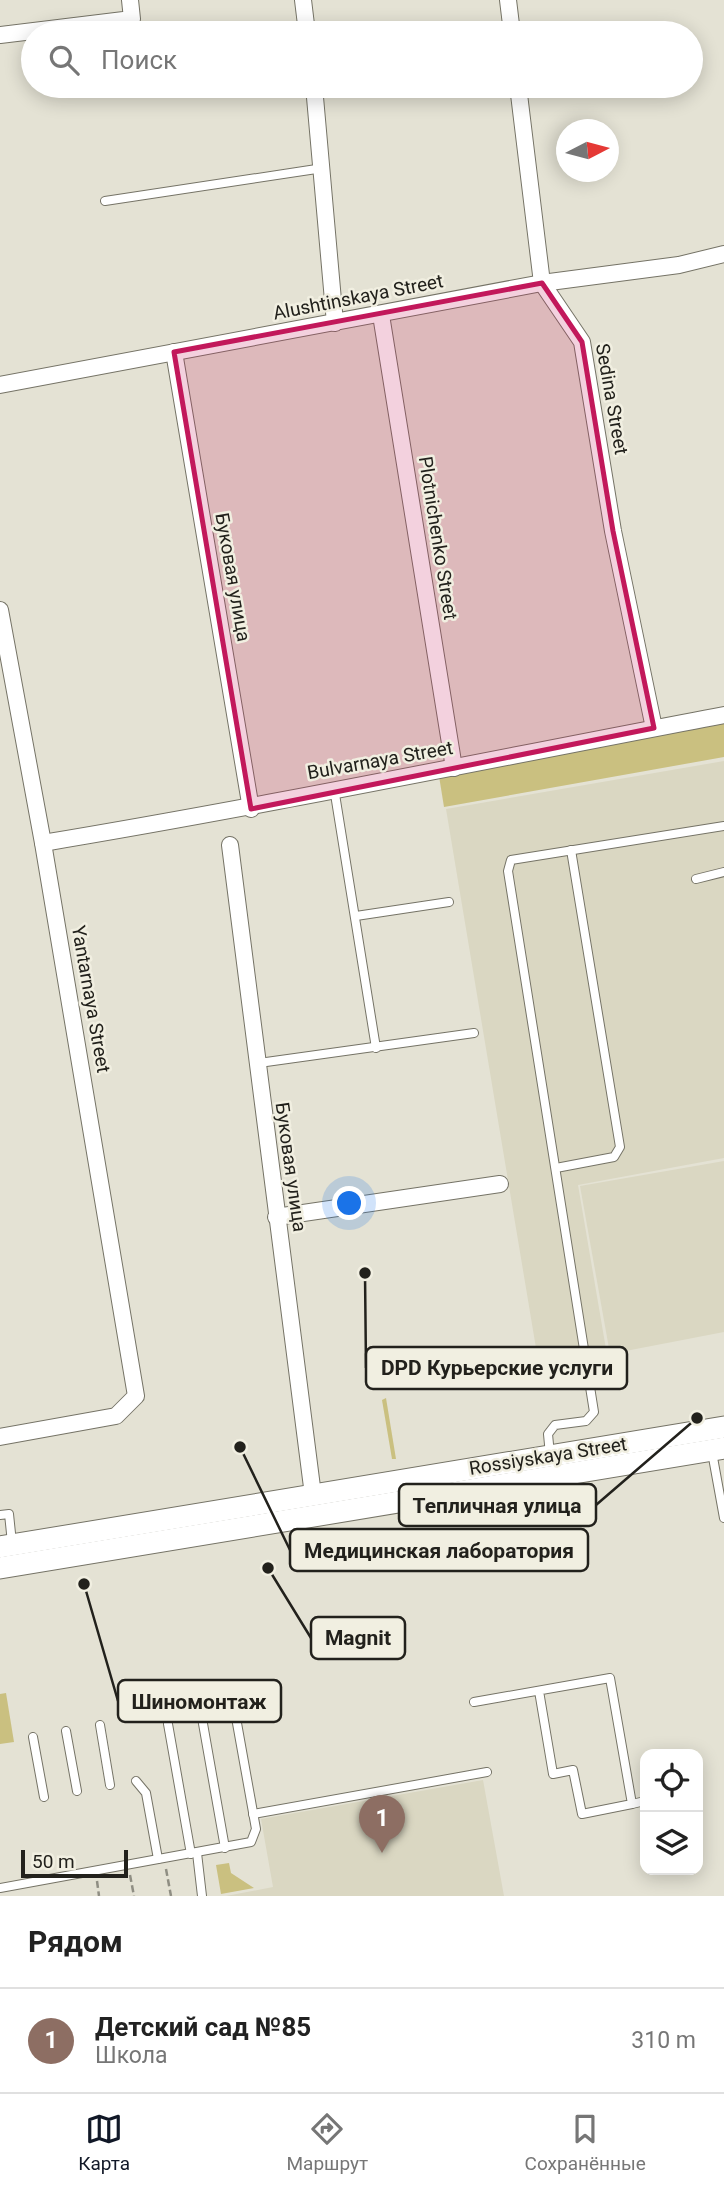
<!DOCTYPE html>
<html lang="ru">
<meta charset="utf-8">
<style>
:root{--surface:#fff;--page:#f6f6f6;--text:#222;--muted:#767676;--line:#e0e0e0;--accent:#111827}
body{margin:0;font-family:Roboto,sans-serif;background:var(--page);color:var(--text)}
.controls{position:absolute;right:21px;bottom:21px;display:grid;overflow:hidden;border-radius:14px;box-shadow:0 4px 18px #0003}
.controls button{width:63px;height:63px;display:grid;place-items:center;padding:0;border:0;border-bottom:2px solid var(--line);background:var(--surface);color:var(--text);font:35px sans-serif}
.compass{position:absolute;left:556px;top:119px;width:63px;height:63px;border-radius:50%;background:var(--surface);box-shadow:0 4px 18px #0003;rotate:84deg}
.scale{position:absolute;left:21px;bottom:18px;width:107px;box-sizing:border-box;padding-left:7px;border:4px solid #22211c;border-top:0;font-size:19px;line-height:24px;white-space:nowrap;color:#22211c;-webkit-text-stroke:5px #f1efe1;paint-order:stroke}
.you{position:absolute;left:350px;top:1204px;width:24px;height:24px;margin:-18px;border:5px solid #fff;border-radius:50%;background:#1a73e8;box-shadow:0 0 0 10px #1a73e833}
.badge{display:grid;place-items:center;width:46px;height:46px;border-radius:50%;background:var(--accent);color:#fff;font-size:23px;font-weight:700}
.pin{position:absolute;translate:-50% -58px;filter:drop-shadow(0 2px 4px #0008)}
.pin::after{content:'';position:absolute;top:37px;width:24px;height:21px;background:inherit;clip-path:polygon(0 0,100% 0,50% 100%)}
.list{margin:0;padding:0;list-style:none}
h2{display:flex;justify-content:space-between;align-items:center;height:91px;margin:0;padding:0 28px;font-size:30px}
h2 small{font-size:23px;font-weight:400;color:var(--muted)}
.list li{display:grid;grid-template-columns:46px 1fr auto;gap:21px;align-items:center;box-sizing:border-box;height:105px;padding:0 28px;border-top:2px solid var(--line)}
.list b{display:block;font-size:26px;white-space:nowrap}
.list p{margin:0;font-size:23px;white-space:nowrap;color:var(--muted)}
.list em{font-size:23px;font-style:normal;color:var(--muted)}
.icon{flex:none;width:38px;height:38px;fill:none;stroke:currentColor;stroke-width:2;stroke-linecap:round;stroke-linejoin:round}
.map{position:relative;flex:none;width:724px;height:1896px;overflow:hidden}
.search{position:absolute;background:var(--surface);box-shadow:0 4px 18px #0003;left:21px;right:21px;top:21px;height:77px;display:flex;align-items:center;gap:18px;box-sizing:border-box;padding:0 24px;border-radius:38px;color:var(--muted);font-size:26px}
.sheet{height:196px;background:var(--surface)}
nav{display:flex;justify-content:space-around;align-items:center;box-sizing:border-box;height:98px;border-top:2px solid var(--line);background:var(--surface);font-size:19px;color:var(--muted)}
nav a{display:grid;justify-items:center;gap:4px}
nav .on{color:var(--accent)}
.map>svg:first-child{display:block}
.built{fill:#dad7c2}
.green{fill:#cac080}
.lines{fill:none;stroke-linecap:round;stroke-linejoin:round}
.lane-casing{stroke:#757366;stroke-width:10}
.street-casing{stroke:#757366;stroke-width:18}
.secondary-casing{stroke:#757366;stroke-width:23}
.path{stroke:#8f8e83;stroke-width:2.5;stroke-dasharray:7 3.5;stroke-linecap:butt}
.lane{stroke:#fff;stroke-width:8}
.street{stroke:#fff;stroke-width:16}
.secondary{stroke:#fff;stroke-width:21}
.marked{fill:#c2185b;fill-opacity:0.2;stroke:#c2185b;stroke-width:5;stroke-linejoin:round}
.labels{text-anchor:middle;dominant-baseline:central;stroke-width:5;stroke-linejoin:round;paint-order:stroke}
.street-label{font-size:19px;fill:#22211c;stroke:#f1efe1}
.leader{fill:none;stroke:#22211c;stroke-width:2.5}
.callout-dot{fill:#22211c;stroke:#f1efe1;stroke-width:2.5}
.callout{fill:#f1efe1;stroke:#22211c;stroke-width:2.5}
.callout-label{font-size:21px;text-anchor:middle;font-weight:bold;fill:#22211c}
</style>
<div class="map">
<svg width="724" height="1896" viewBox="0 0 724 1896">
<rect width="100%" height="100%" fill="#e4e2d4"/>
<!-- built -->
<g class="built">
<polygon points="724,761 724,1158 578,1185 607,1355 539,1366 446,809"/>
<polygon points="724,1161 724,1332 610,1354 580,1186"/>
<polygon points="483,1780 504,1896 226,1896 273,1887 261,1819"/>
</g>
<!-- green -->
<g class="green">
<polygon points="724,723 724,757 444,807 439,776"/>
<polygon points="386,1398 396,1459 392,1459 382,1400"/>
<polygon points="6,1693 14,1742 0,1744 0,1694"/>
<polygon points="229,1863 231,1873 254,1888 221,1894 216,1865"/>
</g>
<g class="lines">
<defs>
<g id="lane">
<polyline points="105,201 323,168"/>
<polyline points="334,788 376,1048"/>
<polyline points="696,879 724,872"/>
<polyline points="356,916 449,902"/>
<polyline points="259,1063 474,1033"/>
<polyline points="556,1168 614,1157 620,1147 571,850"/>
<polyline points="712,1452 724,1518"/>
<polyline points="550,1455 548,1434 555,1425 586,1421 594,1412 508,871 511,860 724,826"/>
<polyline points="0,1515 9,1514 12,1543"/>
<polyline points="474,1702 610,1678 632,1804 582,1814 573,1770 553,1774 539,1691"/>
<polyline points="202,1718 225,1848"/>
<polyline points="168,1724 191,1854"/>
<polyline points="100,1725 110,1785"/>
<polyline points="66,1731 77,1791"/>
<polyline points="33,1737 44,1797"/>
<polyline points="136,1781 146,1793 158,1859"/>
<polyline points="632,1804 645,1801"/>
<polyline points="253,1814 487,1772"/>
<polyline points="197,1853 202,1896"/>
<polyline points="0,1888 251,1842 256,1829 235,1712"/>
</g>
<g id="street">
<polyline points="303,0 307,33"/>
<polyline points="508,0 512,33"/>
<polyline points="0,35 132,19 130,0"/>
<polyline points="314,86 335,323"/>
<polyline points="518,86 542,283 582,342 613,531 654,728"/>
<polyline points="381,315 454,768"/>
<polyline points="174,352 251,809"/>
<polyline points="0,385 542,283 679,265 724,254"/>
<polyline points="0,610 43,843 136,1396 116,1416 0,1437"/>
<path d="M 43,843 C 271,805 497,758 724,715"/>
<polyline points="230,845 313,1495"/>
<polyline points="276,1217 500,1184"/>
</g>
<g id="secondary">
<polyline points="0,1547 724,1427"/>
<polyline points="0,1568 724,1448"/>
</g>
</defs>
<!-- lane casing -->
<use href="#lane" class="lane-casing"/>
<!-- street casing -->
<use href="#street" class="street-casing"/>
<!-- secondary casing -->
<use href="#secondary" class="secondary-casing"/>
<!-- path -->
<g class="path">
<polyline points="166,1869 171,1896"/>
<polyline points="130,1875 134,1896"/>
<polyline points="97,1881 99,1896"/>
</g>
<!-- lane -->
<use href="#lane" class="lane"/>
<!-- street -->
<use href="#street" class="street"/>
<!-- secondary -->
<use href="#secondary" class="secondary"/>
</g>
<!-- marked area -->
<path class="marked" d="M 542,283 L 582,342 L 613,531 L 654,728 L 251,809 L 174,352 Z"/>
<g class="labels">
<!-- street labels -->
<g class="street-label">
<text transform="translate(358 297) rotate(-11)">Alushtinskaya Street</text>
<text transform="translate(612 399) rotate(80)">Sedina Street</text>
<text transform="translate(438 538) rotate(81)">Plotnichenko Street</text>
<text transform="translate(233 577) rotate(80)">Буковая улица</text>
<text transform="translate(380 760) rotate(-10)">Bulvarnaya Street</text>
<text transform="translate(91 999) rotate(80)">Yantarnaya Street</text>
<text transform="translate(291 1167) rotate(82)">Буковая улица</text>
<text transform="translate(548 1456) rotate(-9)">Rossiyskaya Street</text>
</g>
</g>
<!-- callouts -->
<path class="leader" d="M365 1273L366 1368M697 1418L596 1505M240 1447L290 1550M268 1568L311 1638M84 1584L118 1701"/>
<g class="callout-dot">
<circle cx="365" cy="1273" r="7"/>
<circle cx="697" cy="1418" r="7"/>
<circle cx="240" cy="1447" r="7"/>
<circle cx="268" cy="1568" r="7"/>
<circle cx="84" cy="1584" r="7"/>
</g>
<g class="callout">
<rect x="366" y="1347" width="261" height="42" rx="7"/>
<rect x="399" y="1484" width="197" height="42" rx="7"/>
<rect x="290" y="1529" width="298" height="42" rx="7"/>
<rect x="311" y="1617" width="94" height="42" rx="7"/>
<rect x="118" y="1680" width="163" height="42" rx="7"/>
</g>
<g class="callout-label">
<text x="497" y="1375">DPD Курьерские услуги</text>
<text x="497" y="1513">Тепличная улица</text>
<text x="439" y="1558">Медицинская лаборатория</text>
<text x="358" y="1645">Magnit</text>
<text x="199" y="1709">Шиномонтаж</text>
</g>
</svg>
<div class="controls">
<button><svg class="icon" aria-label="locate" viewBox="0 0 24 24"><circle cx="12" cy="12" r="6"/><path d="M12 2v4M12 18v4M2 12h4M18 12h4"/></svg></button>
<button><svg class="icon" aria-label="layers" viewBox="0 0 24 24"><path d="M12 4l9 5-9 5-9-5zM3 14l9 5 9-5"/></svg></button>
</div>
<svg class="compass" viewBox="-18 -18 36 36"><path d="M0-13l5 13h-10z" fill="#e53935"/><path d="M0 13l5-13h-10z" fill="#767676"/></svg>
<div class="scale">50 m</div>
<div class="you"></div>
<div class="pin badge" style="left:382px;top:1853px;background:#8d6e63">1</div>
<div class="search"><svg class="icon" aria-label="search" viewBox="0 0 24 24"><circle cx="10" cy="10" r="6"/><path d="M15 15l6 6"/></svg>Поиск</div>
</div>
<section class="sheet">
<h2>Рядом<small></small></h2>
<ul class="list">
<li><span class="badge" style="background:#8d6e63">1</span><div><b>Детский сад №85</b><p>Школа</p></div><em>310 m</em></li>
</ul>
</section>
<nav>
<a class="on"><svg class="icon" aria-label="map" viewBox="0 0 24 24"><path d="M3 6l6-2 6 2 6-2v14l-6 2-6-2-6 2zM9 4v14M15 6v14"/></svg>Карта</a>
<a><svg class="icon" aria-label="directions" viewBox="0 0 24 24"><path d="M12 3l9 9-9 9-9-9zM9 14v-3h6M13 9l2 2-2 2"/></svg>Маршрут</a>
<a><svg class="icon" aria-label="saved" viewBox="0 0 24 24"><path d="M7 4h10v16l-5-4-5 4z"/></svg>Сохранённые</a>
</nav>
